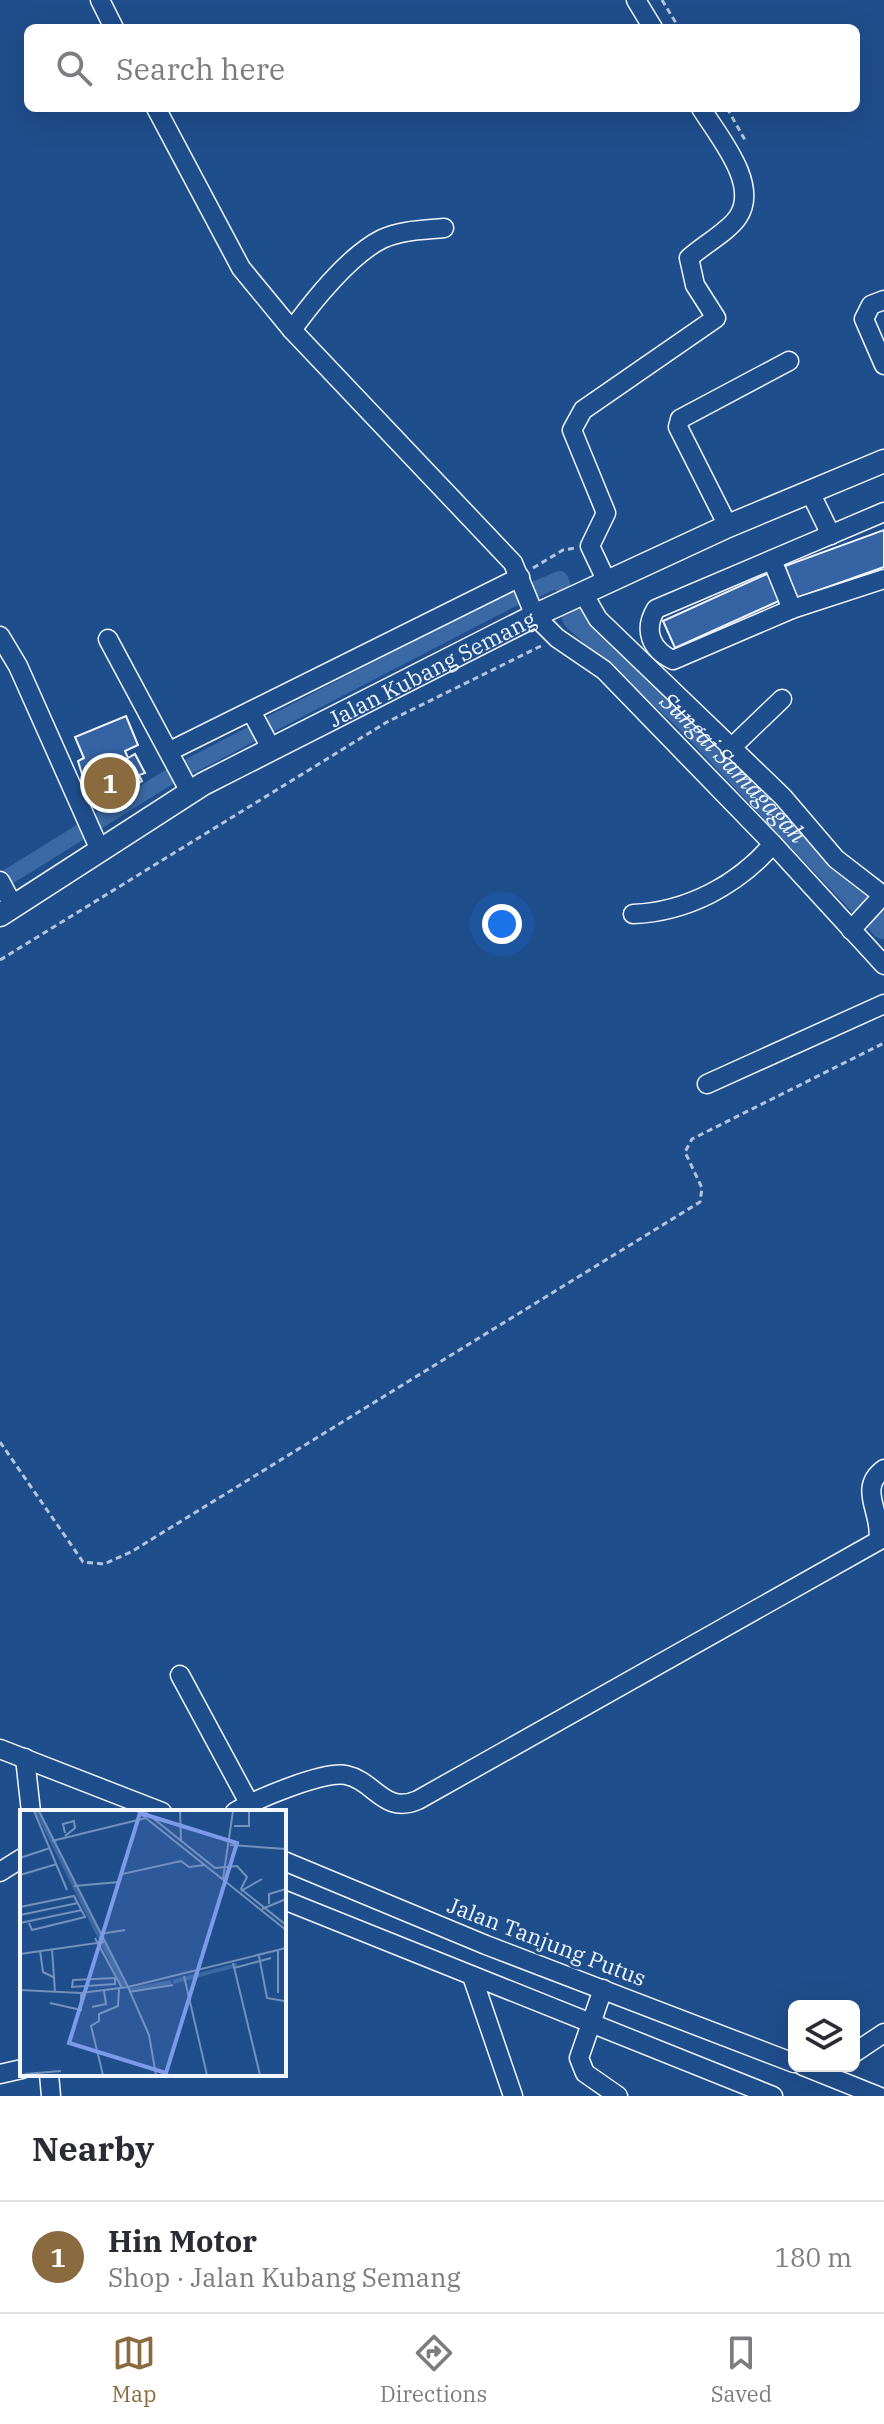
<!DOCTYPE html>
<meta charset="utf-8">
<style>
:root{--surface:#fff;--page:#f7f7f7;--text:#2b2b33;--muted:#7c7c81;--line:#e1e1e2;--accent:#8a6a3f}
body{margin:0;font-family:"IBM Plex Serif",serif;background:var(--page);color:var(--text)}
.controls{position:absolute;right:24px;bottom:24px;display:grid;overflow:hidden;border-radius:12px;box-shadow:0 8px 32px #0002}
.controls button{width:72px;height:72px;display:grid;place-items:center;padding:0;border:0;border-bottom:2px solid var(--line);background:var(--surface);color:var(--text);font:40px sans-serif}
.you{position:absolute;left:502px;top:924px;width:28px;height:28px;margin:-20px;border:6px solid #fff;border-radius:50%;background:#1a73e8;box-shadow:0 0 0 12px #1a73e833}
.badge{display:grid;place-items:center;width:52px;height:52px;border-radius:50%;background:var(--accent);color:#fff;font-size:26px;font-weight:700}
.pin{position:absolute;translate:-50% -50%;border:4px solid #fff;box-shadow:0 2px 8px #0006}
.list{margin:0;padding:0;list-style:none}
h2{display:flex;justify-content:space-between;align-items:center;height:104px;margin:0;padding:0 32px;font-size:34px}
h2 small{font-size:26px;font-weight:400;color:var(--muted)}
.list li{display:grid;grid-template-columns:52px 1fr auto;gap:24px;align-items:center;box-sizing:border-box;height:112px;padding:0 32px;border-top:2px solid var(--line)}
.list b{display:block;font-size:30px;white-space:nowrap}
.list p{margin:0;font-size:26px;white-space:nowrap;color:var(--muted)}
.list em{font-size:26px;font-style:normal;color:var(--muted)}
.icon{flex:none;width:44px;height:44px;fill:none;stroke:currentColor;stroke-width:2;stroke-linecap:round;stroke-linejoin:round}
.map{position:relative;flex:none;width:884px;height:2096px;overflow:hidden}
.search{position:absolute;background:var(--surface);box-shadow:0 8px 32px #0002;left:24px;right:24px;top:24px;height:88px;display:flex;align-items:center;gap:20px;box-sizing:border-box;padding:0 28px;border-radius:12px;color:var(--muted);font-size:30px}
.sheet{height:216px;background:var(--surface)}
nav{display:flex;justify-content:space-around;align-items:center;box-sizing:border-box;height:112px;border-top:2px solid var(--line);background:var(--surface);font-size:22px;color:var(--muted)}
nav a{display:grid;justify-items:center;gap:4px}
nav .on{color:var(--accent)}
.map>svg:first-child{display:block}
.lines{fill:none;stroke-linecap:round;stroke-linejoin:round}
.canal{stroke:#3b69a3;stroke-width:16}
.river{stroke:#3b69a3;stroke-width:28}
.building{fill:#3563a3;stroke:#f2f6ff;stroke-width:2}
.minor-casing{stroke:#f2f6ff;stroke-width:21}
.major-casing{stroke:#f2f6ff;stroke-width:25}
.path{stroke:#b3c4dc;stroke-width:3;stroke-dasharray:6 4;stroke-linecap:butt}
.minor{stroke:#1f4e8c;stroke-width:18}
.major{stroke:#1f4e8c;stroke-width:22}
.labels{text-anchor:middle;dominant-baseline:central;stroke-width:6;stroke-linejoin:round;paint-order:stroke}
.street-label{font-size:22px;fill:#f2f6ff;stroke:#1f4e8c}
.water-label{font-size:24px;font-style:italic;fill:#f2f6ff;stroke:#1f4e8c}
.inset-river{fill:none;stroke:#3b69a3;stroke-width:4}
.inset-road{fill:none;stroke:#7391ba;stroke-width:2}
.view{fill:#7d9aea;fill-opacity:0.15;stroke:#7d9aea;stroke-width:4}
.inset-edge{fill:none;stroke:#f2f6ff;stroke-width:4}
</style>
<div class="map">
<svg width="884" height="2096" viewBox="0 0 884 2096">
<rect width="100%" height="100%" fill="#1f4e8c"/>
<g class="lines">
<!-- canal -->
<g class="canal">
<polyline points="190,766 512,599 560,579 563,587"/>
<polyline points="0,882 174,774"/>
</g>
<!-- river -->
<path class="river" id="s1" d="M 576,617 L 684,714 L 884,925"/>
</g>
<!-- building -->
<g class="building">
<polygon points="884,530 884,567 797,598 785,566"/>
<polygon points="769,573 781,600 675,648 663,621"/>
<polygon points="126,716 138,745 125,751 128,758 135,754 145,773 139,775 142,781 101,805 97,797 93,799 84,781 78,761 84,758 75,737"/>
</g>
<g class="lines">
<defs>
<g id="minor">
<polyline points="100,0 114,28"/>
<polyline points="636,0 653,28"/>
<polyline points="156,108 241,268 292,330 513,563 535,616 557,638 604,670 773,844 884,965"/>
<polyline points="884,300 871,305 864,319 884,365"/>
<path d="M 292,330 C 313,301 350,255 382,239 C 401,230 424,230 444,228"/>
<polyline points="810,492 831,535"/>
<path d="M 884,512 L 656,609 C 643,630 651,650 673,660 L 792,609 L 884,579"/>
<polyline points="728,526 678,427 680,419 789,361"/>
<polyline points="772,560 792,609"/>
<path d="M 607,582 L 590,546 L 606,513 L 572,430 L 583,410 L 716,318 L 695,285 L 689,258 C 703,245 728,232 738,217 C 760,184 718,136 701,108"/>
<polyline points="583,593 598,619 783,797 836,859 884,896"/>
<polyline points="0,636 18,666 100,850"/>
<polyline points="108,639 190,792"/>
<polyline points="251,711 272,750"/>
<polyline points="730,749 782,699"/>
<polyline points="170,751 520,577"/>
<polyline points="0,881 14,907"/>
<path d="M 633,914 C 687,912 738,885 773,844"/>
<polyline points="851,930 884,894"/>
<polyline points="707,1084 884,1004"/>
<polyline points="180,1675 249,1803"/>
<polyline points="0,1749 162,1812"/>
<polyline points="25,1758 31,1812"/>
<path d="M 235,1812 C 256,1799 323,1771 346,1775 C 375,1781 384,1815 418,1800 L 878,1541 C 884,1514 856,1489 884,1469"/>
<polyline points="284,1861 486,1945 794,2063"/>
<polyline points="0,1872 22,1858"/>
<polyline points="284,1900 773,2096"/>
<polyline points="472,1976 513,2096"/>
<polyline points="603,1989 579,2058 585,2073 618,2096"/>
<polyline points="854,2053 884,2033"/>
<polyline points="803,2066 878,2096"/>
<polyline points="0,2074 22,2069"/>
<polyline points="49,2074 51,2096"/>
</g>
<g id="major">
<path id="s2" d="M 0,915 L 203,784 L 538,614 L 728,526 L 884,461"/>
</g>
</defs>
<!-- minor casing -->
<use href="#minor" class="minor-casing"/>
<!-- major casing -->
<use href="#major" class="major-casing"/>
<!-- path -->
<g class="path">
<polyline points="662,0 679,28"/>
<polyline points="727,108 745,140"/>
<polyline points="533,568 563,550 576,548"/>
<polyline points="0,960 387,722 543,645"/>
<polyline points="0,1442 83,1562 104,1564 131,1552 700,1202 702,1188 685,1152 692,1139 884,1043"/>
</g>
<!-- minor -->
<use href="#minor" class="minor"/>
<!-- major -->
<use href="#major" class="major"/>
</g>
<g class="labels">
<!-- street labels -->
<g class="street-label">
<text stroke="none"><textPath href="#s2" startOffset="498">Jalan Kubang Semang</textPath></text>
<text transform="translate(547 1941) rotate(21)">Jalan Tanjung Putus</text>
</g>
<!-- water labels -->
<g class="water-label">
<text stroke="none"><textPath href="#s1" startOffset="218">Sungai Samagagah</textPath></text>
</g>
</g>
<!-- overview -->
<g transform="translate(20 1810)">
<rect width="266" height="266" fill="#1f4e8c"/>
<path class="inset-river" d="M 17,1 L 104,176M 153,172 L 217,155M 110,180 L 151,172"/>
<path class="inset-road" d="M 14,1 L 47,80M 19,1 L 108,177 L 129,225 L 136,265M 117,1 L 266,120M 124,1 L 195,58 L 217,56 L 227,67 L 221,79 L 266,115M 160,1 L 161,30M 214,16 L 229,16 L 229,1M 45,23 L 43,14 L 54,11 L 55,18 L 45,26M 32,31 L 126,8M 210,35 L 266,39M 0,48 L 30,38M 0,65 L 37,54M 203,69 L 213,1M 54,76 L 99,72 L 102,64 L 161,51 L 169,57 L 185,55M 221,81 L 242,69M 249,94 L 249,84 L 266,79M 0,97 L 54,86 L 65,107 L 12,120 L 9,113M 242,99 L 266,89M 0,105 L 58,93M 0,113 L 62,100M 80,124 L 105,120M 75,128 L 102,178M 32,139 L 35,182M 20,140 L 23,162 L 35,168M 0,144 L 84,132M 239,146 L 247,188 L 264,191M 213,153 L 240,265M 214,158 L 251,148M 164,166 L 187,265M 95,168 L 95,174 L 52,177 L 53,170 ZM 0,180 L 61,183 L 108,177 L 266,138M 109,182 L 153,175M 258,183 L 258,140M 30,193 L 61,200 L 61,184M 72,197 L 86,194 L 84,181M 5,264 L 41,261M 83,265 L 71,216 L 79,211 L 79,204 L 98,196 L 99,179"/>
<path class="view" d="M 120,3 L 217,33 L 146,263 L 49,233 Z"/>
<rect width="266" height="266" class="inset-edge"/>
</g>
</svg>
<div class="controls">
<button><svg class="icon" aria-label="layers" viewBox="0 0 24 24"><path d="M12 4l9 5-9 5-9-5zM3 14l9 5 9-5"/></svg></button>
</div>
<div class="you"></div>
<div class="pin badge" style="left:110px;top:783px">1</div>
<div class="search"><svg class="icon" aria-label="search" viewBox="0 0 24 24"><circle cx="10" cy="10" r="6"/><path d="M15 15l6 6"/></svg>Search here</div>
</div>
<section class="sheet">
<h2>Nearby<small></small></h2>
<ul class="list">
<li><span class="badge">1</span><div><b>Hin Motor</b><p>Shop · Jalan Kubang Semang</p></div><em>180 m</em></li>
</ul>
</section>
<nav>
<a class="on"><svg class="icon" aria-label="map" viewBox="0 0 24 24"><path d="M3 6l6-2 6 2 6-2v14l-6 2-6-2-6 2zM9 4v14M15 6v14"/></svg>Map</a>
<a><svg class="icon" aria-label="directions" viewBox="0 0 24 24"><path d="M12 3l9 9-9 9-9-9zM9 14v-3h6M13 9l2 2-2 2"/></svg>Directions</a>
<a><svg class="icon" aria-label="saved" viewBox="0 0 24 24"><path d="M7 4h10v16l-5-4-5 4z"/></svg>Saved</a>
</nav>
